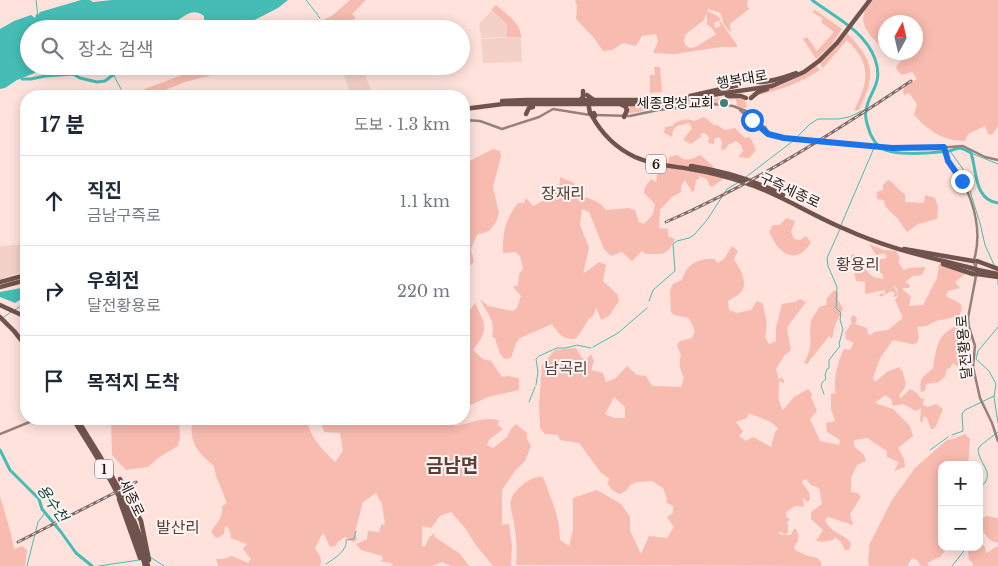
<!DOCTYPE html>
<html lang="ko">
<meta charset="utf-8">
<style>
:root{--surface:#fff;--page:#f2f2f3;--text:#1f2937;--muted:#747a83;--line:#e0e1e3}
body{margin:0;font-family:"Libre Baskerville","Noto Sans KR",serif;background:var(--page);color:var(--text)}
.controls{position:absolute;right:15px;bottom:15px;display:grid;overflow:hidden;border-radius:10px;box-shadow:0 2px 12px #0003}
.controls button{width:45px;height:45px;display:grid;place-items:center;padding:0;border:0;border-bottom:1px solid var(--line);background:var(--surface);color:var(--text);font:25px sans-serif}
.compass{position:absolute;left:878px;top:15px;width:45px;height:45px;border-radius:50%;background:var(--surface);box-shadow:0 2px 12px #0003;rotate:8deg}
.stop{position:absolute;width:15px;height:15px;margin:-11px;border:4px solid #1a73e8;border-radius:50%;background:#fff}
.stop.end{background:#1a73e8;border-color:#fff;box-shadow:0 1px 5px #0008}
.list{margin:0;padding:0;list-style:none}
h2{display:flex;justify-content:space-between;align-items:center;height:65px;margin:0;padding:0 20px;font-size:21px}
h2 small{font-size:16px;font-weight:400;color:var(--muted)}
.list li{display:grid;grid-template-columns:32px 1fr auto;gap:15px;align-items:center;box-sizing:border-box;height:90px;padding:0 20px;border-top:1px solid var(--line)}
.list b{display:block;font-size:19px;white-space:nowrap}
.list p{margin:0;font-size:16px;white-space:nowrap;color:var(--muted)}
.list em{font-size:16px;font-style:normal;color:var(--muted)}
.icon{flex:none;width:28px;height:28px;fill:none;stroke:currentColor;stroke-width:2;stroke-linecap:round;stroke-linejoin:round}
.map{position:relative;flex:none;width:998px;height:566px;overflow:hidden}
.search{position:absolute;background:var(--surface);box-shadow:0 2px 12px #0003;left:20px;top:20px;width:450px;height:55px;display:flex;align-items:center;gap:12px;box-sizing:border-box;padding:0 18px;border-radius:28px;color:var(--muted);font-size:19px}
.panel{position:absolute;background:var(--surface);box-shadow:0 2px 12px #0003;left:20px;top:90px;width:450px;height:335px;border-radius:20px}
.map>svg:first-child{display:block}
.built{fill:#f3d1c9}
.green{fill:#f8bbaf;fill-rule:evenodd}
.water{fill:#45bdb5}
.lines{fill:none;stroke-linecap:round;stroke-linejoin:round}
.stream{stroke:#45bdb5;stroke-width:1}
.river{stroke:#45bdb5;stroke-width:3}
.secondary{stroke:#96807c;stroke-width:2.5}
.highway{stroke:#71534d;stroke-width:4.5}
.rail-casing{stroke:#7e6b67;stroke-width:3}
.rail{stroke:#fcf5f3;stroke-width:1;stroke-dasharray:4;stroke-linecap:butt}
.highway-bridge{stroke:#71534d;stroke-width:4.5}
.route{stroke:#1a73e8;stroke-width:6}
.poi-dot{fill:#39817c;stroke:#fcf5f3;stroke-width:2}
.labels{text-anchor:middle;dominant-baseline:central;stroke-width:4;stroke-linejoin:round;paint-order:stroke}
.shield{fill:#fcf5f3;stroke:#635856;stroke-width:1}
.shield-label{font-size:12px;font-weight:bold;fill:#211512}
.street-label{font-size:14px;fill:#211512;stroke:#fcf5f3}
.poi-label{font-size:14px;fill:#211512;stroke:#fcf5f3;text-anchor:end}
.water-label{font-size:15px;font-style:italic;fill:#154a46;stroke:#fcf5f3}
.quarter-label{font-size:16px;fill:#5b3f39;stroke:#fcf5f3}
.district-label{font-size:19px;font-weight:bold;fill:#5b3f39;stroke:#fcf5f3}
</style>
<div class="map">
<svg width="998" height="566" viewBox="0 0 998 566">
<rect width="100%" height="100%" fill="#ffe2dc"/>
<!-- built -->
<g class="built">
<polygon points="491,11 507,24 507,37 481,38 479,24"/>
<polygon points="521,37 522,62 483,63 481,39"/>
<polygon points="362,66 371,90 351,96 343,72"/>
<polygon points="26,244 26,271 0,279 0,246"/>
</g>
<!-- green -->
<g class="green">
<polygon points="350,0 366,0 352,14 356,18 336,29 306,29 333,15"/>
<path d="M 575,0 L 748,0 L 747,6 L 749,9 L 730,24 L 731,33 L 723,23 L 722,16 L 719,12 L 708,9 L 704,20 L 686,34 L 684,40 L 685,45 L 690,48 L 696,47 L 716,34 L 711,27 L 707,25 L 707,11 C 712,14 717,14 721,20 L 714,23 L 715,28 L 721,26 L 719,22 L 721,22 L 737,45 L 737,47 L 721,47 L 675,54 L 653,53 L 658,41 L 656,34 L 642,36 L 636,46 L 623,43 L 612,50 L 603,51 L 594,38 L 576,19 L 577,6 Z"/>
<path d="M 873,0 L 998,0 L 998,126 L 992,135 L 988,134 L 985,126 L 968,134 L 965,141 C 943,141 928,130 914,115 L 917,104 L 909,93 L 904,95 L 903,91 L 905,85 L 917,79 L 912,72 L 902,75 L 897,70 L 896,66 L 909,53 L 916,52 L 916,22 L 886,22 L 885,51 C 877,42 859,28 864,14 C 865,9 870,4 873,0 Z"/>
<path d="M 496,5 C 505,13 521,23 521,37 L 507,37 L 507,24 L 491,10 Z"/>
<polygon points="815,10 842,29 831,45 816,59 803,39 807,37 817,51 834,32 821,22 823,19 812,12"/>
<path d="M 847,33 C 875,62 876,74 859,110 L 854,111 C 868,81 873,66 847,40 L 823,68 L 819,62 Z"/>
<path d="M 816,65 L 820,70 C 796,85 782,89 755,96 C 762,90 773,88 781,85 C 794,80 806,73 816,65 Z"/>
<polygon points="206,66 221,66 210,70 212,75 185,82 150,96 126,96"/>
<polygon points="654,67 660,67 662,92 650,93 650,75 655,75"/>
<path d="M 738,96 C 743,98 748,101 746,108 L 742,108 L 737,106 L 736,99 L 720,101 L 719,103 L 660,108 L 627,114 L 627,105 L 653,105 Z"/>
<path d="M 704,117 L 714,125 L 717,125 L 725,130 L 735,128 L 745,138 L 750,137 L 756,150 L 749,158 L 738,157 L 743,151 L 741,145 L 736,141 L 728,145 L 725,150 L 721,149 L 722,141 L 719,137 L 714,139 L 714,144 L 708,143 L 709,137 L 705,133 L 701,133 L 701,137 L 691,144 L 683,140 L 692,128 L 689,123 L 677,126 L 673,130 L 672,137 L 664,133 L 665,127 L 672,126 C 677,120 687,118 694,121 Z"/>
<polygon points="493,149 500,151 501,156 493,187 499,213 496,222 489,231 477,235 471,249 474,262 467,269 464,269 464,218 471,214 464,205 464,161 466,163"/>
<path d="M 677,155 C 686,162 690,160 700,155 L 712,165 L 716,172 L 725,175 L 723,179 L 712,187 L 709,185 L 707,179 L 699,176 L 700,178 L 696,180 L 694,191 L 692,192 L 685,180 L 681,186 L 681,192 L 672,197 L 660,210 L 659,228 L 668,229 L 668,236 L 675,239 C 667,256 663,254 646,254 L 642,251 L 632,261 L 622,252 L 611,256 L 604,249 L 589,212 L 582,209 L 580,225 L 589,248 L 583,274 L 599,262 L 606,265 L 603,281 L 617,294 L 619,301 L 609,316 L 601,320 L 596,307 L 594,315 C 584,321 585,330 575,339 C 562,339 558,333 552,324 L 520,338 L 516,343 L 511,358 L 505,359 L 500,354 L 495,338 L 492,337 C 496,318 486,314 480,299 L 488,306 L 513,311 L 517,308 L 521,296 L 513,287 L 518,285 L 519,274 L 523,269 L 520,256 L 515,252 L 503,253 C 502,235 506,217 518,203 L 524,203 L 526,198 L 533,206 L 543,201 L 553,190 L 559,190 L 560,177 L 574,183 L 575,191 C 587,201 597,197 606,210 L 628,208 L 635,210 L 639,222 L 644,224 L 653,214 L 655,204 L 644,193 L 645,187 L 651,179 L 656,182 L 658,169 L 667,168 L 669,157 Z"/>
<path d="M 888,180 C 895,183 898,191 905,194 L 905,202 L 924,203 L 925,195 L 935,198 L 938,206 L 937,219 L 918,224 L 907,232 L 898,219 L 885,206 L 884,200 L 877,199 L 877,192 L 883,190 L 883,185 Z"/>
<path d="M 786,218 L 795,221 L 791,232 L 794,239 L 800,240 L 806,236 L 811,242 C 804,255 792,261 780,249 C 775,245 773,238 769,232 L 773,225 L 780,225 Z"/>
<path d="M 869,244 L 884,250 L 896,251 L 900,258 L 898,262 L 904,270 L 909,268 L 926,267 L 922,275 L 913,276 L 905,282 L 910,285 L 909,288 L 902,288 L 903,290 L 911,296 L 909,306 L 923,305 L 937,278 L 939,264 L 956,267 L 965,274 L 955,282 L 960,288 L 948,291 L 946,296 L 961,304 L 962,309 L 959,316 L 936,321 L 926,326 L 917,327 L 919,337 L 917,343 L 912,344 L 893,340 L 880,358 L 873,378 L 875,382 L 887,372 L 899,367 L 903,372 C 903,377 907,382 905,387 C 904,390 900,393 899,396 L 901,398 L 910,389 L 917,393 L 921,399 L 924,398 L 923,405 L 928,407 L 936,404 L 943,409 L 936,426 L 933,429 L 931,429 L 927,418 L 924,416 L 922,423 L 920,420 L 921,408 L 916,411 L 903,404 L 893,406 L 891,399 L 885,395 L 875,403 L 893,409 L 910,426 L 913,436 L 898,448 L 904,459 L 905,467 L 894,471 L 899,462 L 887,457 L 887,451 L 867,438 L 854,440 L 854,446 L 864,455 L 866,461 L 857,465 L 851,478 L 851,492 L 858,493 L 861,497 L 850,514 L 853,525 L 828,517 L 825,520 C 831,534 845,534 851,543 L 849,550 L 845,550 L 840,541 L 835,537 L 833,540 L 822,542 L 815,540 L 818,538 L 823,530 L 811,519 L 811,512 L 822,504 L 819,488 L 811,485 L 806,479 L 803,480 L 802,483 L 809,492 L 810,500 L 808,502 L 803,498 L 804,507 L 795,506 L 786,512 L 786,516 L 790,520 L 786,523 L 788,524 L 788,533 L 784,535 L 782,532 L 778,532 L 781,535 L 791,535 L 794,529 L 796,529 C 800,537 799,541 794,547 L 795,550 L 808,556 L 818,558 L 821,562 L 821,566 L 516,565 C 517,554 517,541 515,530 C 513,508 502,500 525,483 C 530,479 537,476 543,477 C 551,498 560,518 560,540 L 569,546 L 573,530 L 573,498 L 597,490 L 621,504 L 630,517 L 630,531 L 641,554 L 649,536 L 667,538 L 674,527 L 667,517 L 673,513 L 673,506 L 666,502 L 667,499 L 663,488 L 652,481 L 637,482 L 630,485 L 626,491 L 619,494 L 612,490 L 607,483 L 610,479 L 601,473 L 579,443 L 560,440 L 558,435 L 545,434 L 540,428 L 539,404 L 542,365 L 555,350 L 576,348 L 582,358 L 587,359 L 591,354 L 594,361 L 591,370 L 603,373 L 606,382 L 616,378 L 627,366 L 637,375 L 646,376 L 652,386 L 681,387 L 684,378 C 680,369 678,364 681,355 L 677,345 L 680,341 L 692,338 L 695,331 L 689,318 L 674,315 L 671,312 L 670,291 L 673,284 L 682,280 C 686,264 698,258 714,259 L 718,263 L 724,259 L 732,246 L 738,251 L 734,259 C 740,269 751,286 738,295 C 735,297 731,299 728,301 L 729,310 L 737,313 L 751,310 L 757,301 L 763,304 C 765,319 769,321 765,337 L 769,344 L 776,341 L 776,328 L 782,304 L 795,302 L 800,299 L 806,302 L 788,326 L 787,330 L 791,350 L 784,356 L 776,369 L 779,380 L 781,377 L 784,380 L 784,383 L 779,381 C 780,394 775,395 783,410 L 794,397 L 808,389 L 812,394 L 811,397 L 817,411 L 810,419 L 820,441 L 839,445 L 840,440 L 827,432 L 826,423 L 835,421 L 831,409 L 831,394 L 836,393 C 832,384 839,357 844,349 L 850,350 L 854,343 L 846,339 L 845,333 L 851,324 L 853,324 L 851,322 L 851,317 L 854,315 L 857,319 L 855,324 L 867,328 L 868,334 L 871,335 L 874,332 L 888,330 L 903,318 L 895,300 L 898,296 L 897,288 L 893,286 L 897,292 L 897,296 L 893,297 L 895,293 L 891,291 L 881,297 L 879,295 L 882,293 L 885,295 L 885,290 L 865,294 L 865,282 L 856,281 L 851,257 L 852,254 L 861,259 C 867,271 867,277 883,279 L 883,275 L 872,266 L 868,261 L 887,258 L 885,253 L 876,255 ZM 614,397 L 625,407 L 625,418 L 614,418 L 605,414 ZM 749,413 L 771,422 L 778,428 L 775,432 L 771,447 L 753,437 L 746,441 L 739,436 L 743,431 L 736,422 L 747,418 Z"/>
<path d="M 834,290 L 838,292 L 838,300 L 843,309 L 835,325 L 832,339 L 829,336 L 807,364 L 804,363 C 815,344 808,340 811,322 C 812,317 817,312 819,307 L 826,305 L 827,298 Z"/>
<path d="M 475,303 C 486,325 489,330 473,350 L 483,359 L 491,361 L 502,377 L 508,376 L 519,378 L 519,390 L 488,397 L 464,408 L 464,314 L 468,313 Z"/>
<path d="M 961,324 L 965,325 L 972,338 L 963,351 L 960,360 L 961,362 L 957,366 L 953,363 L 950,368 L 947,369 L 945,377 L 939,382 L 926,384 L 925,391 L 921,392 C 919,376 923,378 933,368 C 937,345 937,333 961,324 Z"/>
<polygon points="111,419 179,419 180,437 178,446 158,458 148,467 126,470 112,455"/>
<path d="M 193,419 L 308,419 C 307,435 324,451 335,462 L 343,451 L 340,433 L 324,432 L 320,419 L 454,419 L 455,426 C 471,424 484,415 500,421 L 497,424 L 503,429 L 489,440 L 487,445 L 493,448 L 507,437 L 511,429 L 516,424 L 527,433 L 527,439 L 531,446 L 525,461 L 514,472 L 502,490 L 502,525 L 509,524 L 512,546 L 511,566 L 493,566 L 475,544 L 465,528 L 451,512 L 440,516 L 431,528 L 422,526 L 422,546 L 425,546 L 429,538 L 434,533 L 435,537 L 460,554 L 469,566 L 451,566 L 442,562 L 432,566 L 393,566 L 391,563 L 380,561 L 383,559 L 382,556 L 361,550 L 356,544 L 367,539 L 368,531 L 379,532 L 381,525 L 385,524 L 382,504 L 376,493 L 363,502 L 355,532 L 357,540 L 353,542 L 345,537 L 337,543 L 336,546 L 330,547 L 324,534 L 321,536 L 315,548 C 319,555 323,558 320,566 L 218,566 L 216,559 L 223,559 L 232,556 L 248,563 L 251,559 L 243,549 L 247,544 L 231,538 L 231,535 L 228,527 L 225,526 L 224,534 L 218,538 L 215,537 L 211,531 C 217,523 224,516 222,506 L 227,503 L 216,476 L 214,466 C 197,452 188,442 193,419 Z"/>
<path d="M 965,434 L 970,439 L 968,465 L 942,465 L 942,547 L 948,547 L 940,557 L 927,563 L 929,566 L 921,566 L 917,560 L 912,558 L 907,566 L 869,566 C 867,558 870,553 869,545 L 892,500 L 915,468 L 947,440 L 953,439 Z"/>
<polygon points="0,496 11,534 14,549 22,546 27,550 25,566 0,566"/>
<path d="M 986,516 L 998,518 L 998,566 L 973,566 L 973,563 L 969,560 L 968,551 L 970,547 L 979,547 L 979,540 L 985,547 L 986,553 L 998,546 L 998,543 C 988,541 985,534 980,526 L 982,519 Z"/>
</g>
<!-- water -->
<g class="water">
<path d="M 81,0 L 90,0 L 93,2 L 112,0 L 288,0 L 278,8 L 237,29 L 204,29 L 204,16 C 185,2 180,33 155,20 L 145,25 L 133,24 L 122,29 L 29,29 L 29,66 L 52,66 L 17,80 L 5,88 L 0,89 L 0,29 L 14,21 L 31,15 L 35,18 L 36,14 L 38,15 L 40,12 Z"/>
<polygon points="26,287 26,296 15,303 0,297 0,292"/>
</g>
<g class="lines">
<!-- stream -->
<g class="stream">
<polyline points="36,0 38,17"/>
<polyline points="306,0 318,15"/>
<polyline points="318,16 320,18"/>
<polyline points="113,74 121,89"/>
<polyline points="122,90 123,93"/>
<polyline points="950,151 963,169 980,223 985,245 995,267"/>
<polyline points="971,153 998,164"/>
<polyline points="746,177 793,141 810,124 818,119 838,119 849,117 866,109"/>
<polyline points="841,225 874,148"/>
<polyline points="998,278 998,285"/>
<polyline points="649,301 653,290 675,271 673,244 677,241 689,238 694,235 707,220 727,189 739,182"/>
<polyline points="15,310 26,302"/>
<polyline points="0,320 11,312"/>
<polyline points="998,327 978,351 976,359 989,371 996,384 994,397 998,423"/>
<polyline points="593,347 618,333 647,308"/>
<polyline points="536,385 538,372 536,359 539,356 557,348 566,348 577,345 591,348"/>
<path d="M 824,394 C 822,387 818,385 826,379 L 825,375 L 827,369 L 829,368 L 829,360 L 840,346 L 839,344 L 843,329 L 840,320 L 841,313 L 836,308 L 837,287 L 828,266 L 827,258 L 840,229"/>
<polyline points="529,402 535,387"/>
<polyline points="952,435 963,431 962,414 965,410 994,396"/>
<polyline points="930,450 948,437"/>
<path d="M 979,489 C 998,473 979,466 978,449 L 981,445 L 998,432"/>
<polyline points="150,557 164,566"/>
<path d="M 326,564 C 334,559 348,550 346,540 L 354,539 L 356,531"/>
<polyline points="27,566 38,522 45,513"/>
<polyline points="99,566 139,560"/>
<polyline points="952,566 967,547"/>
</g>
<!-- river -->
<g class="river">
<path d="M 812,0 C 835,17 865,31 875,59 C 884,84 869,91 866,110 C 864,118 868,126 870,133 C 873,139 875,144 881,148 C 896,157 932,153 949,151 C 953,150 957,148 960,148 C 964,149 968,151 971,153 C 977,171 974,200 998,203"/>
<polyline points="22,79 31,79 45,76 73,74 80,78 97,82 105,81 117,72 127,68"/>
<polyline points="0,450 10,470 39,499 42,509 61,532 76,553 92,566"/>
</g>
<!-- secondary -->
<g class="secondary">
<polyline points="740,110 762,130 776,137 892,148 921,149 963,146 985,157 998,160"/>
<polyline points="596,115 630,116 658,110 712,104 733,106 751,113"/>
<polyline points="747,116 751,113 754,121"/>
<polyline points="464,120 480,121 502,129 539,117 553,109 590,115"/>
<polyline points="758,125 765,127 769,133"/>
<path d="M 944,147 C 946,162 955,168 962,181 C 975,204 982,234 974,260"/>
<polygon points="975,260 977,261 975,270 977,274 975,276 973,274 975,265 973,261"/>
<polyline points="976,276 968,318 969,327 975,346 973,367 980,398 992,423 998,441"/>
<polyline points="99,419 105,423 105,419"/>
<polyline points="0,434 37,419"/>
</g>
<!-- highway -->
<g class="highway">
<path d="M 748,79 C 759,87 785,77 796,73"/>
<polyline points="587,95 594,100"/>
<polyline points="690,96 739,85 743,80"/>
<polyline points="727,96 741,96 746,98"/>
<polyline points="751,98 758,92 767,89"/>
<polyline points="580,100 583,97 583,91"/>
<polyline points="502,101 526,100 662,100"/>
<polyline points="588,102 590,113"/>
<polyline points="622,105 625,106 627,110 624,117"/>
<polyline points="464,109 503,104 651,104 772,86 804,72 819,61 837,43 870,0"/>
<polyline points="526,114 529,108 533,107"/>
<path d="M 592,116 C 602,134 616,148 635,157 C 653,165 672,166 690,169 C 709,172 728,177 746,183 C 780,194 811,215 845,229 C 886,248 928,257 971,268"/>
<path d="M 691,166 C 724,171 754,180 783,195"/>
<polyline points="904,249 973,261"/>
<polyline points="977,261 998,269"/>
<polyline points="943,264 973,274"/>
<polyline points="978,270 998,274"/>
<polyline points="977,274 998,277"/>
<polyline points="0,282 26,275"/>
<polyline points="0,287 26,280"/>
<polyline points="0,305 26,317"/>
<polyline points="0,317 14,331 26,346"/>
<path d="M 73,419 C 103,466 132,511 145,566"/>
<path d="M 77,419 C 106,466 137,511 148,566"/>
<polyline points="120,479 141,521 149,560"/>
<polyline points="119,499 140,558"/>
</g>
<defs>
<g id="rail">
<path d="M 666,222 C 753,184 832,134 911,81"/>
<polyline points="18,542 136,482"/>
</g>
</defs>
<!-- rail casing -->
<use href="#rail" class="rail-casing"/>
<!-- rail -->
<use href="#rail" class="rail"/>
<!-- highway-bridge -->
<g class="highway-bridge">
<polyline points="594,113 595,116"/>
<polyline points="971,268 978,270"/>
</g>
</g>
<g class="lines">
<!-- route -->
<polyline class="route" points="752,120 768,134 784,138 892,148 944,147 948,161 962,181"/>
</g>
<!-- markers -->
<circle class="poi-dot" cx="724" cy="103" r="5"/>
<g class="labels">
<!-- shield labels -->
<g class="shield">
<rect x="646" y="154.5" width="20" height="19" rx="4"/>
<rect x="95" y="459.5" width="18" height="19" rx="4"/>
</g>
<g class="shield-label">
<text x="656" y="164">6</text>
<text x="104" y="469">1</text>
</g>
<!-- street labels -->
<g class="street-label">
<text transform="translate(742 79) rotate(-10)">행복대로</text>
<text transform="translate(790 190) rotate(25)">구즉세종로</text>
<text transform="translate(964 347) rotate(-95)">달전황용로</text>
<text transform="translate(132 498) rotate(64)">세종로</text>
</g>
<!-- poi labels -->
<g class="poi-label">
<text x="714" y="103">세종명성교회</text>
</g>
<!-- water labels -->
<g class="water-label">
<text transform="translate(53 503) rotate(55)">용수천</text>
</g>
<!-- quarter labels -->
<g class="quarter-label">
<text x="563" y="193">장재리</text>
<text x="858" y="264">황용리</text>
<text x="566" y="368">남곡리</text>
<text x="178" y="527">발산리</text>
</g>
<!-- district labels -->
<g class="district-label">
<text x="452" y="465">금남면</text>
</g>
</g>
</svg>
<div class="controls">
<button>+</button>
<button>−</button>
</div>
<svg class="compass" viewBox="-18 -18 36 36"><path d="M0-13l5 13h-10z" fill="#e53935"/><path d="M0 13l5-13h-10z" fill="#747a83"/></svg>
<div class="stop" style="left:752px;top:120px"></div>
<div class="stop end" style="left:962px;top:181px"></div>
<div class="search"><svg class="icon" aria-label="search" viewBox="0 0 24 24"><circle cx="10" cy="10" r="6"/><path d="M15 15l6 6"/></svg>장소 검색</div>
<section class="panel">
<h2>17 분<small>도보 · 1.3 km</small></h2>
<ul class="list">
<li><svg class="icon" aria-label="ahead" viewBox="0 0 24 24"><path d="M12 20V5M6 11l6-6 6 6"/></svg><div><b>직진</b><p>금남구즉로</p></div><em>1.1 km</em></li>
<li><svg class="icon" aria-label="right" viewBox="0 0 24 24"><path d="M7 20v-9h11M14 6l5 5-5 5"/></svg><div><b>우회전</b><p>달전황용로</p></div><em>220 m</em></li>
<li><svg class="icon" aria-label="arrive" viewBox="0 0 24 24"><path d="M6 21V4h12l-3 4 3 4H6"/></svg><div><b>목적지 도착</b></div></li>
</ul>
</section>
</div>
